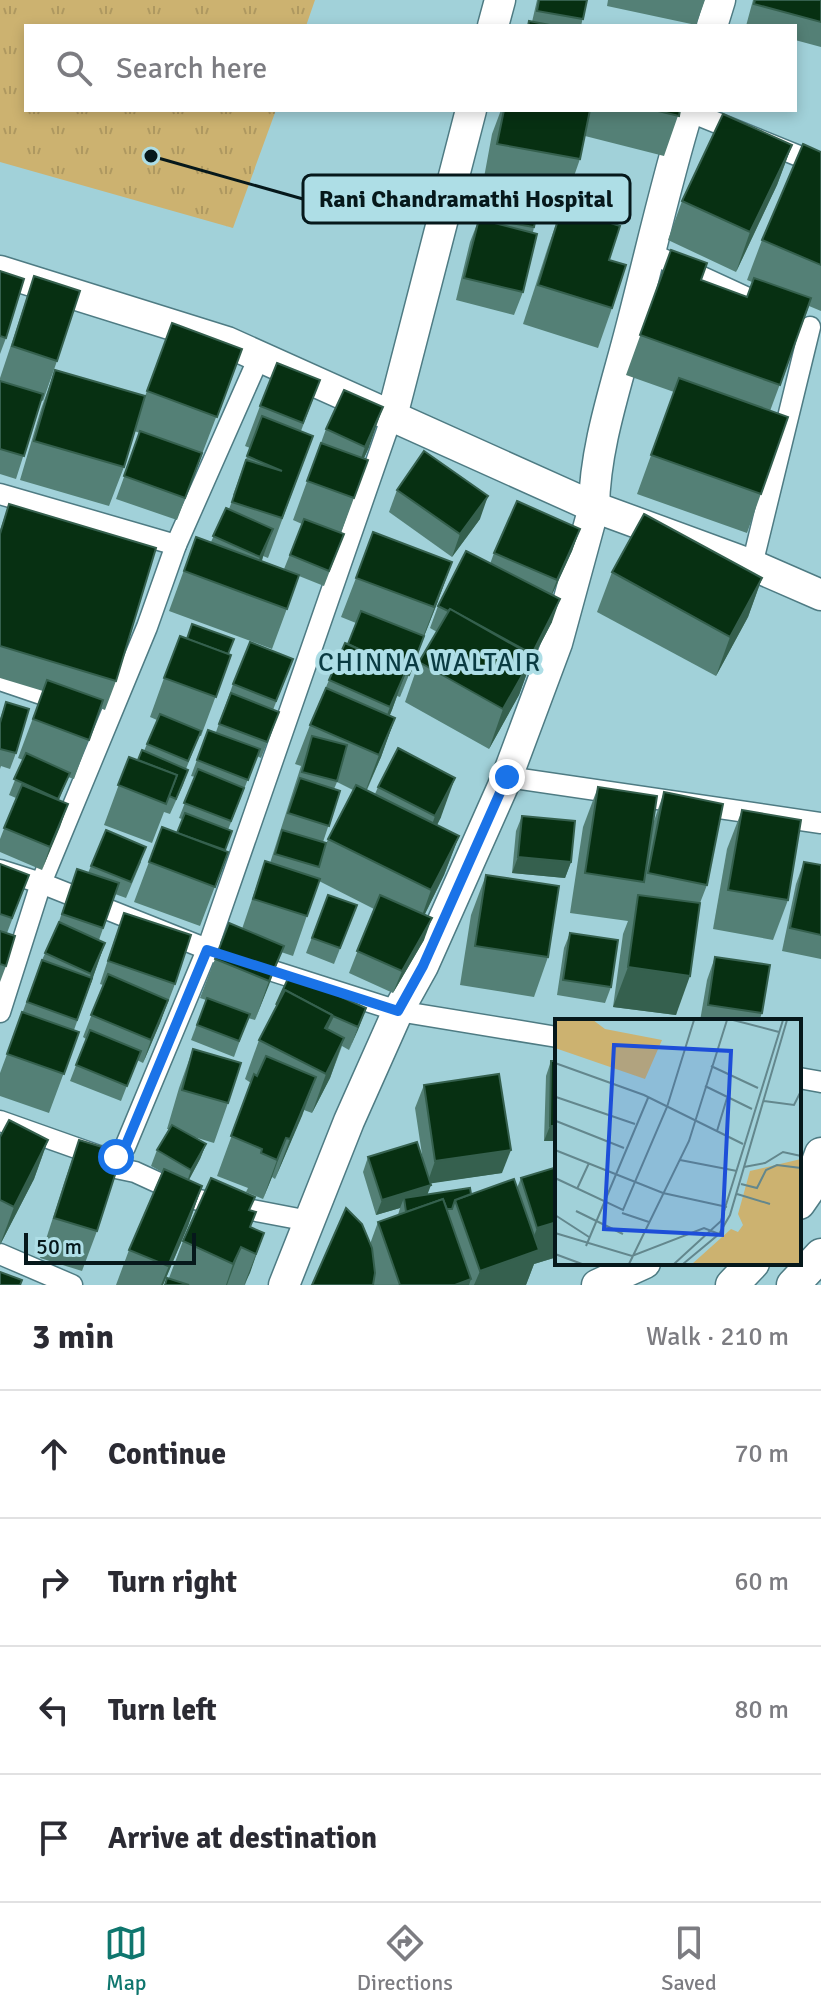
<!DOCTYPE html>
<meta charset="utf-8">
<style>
:root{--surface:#fff;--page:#f7f7f7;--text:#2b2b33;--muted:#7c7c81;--line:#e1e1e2;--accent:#0f766e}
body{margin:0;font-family:Signika,sans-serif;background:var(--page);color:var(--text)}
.scale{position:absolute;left:24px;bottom:20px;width:172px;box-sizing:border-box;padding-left:8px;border:4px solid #06181b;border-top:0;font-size:22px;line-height:28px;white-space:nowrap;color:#06181b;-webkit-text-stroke:6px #aedee6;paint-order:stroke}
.stop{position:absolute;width:24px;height:24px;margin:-18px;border:6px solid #1a73e8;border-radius:50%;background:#fff}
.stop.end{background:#1a73e8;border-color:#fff;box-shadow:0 2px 8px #0008}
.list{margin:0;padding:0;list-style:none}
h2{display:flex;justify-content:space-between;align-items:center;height:104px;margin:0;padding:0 32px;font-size:34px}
h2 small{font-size:26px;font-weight:400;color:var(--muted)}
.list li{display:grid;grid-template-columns:52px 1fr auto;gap:24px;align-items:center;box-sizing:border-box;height:128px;padding:0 32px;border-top:2px solid var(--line)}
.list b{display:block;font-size:30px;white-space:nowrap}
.list em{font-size:26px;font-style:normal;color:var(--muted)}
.icon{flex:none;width:44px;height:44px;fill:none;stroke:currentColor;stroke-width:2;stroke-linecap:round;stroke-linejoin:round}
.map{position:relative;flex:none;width:821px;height:1285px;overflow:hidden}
.search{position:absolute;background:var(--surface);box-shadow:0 4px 12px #0003;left:24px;right:24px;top:24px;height:88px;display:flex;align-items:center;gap:20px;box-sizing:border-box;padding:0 28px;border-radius:0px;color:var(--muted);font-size:30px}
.sheet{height:616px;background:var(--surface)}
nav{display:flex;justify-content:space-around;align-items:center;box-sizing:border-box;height:112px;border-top:2px solid var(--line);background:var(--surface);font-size:22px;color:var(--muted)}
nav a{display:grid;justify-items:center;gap:4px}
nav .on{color:var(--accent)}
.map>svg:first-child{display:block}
.grass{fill:url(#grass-tufts)}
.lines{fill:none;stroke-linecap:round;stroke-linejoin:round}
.street-casing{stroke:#4e7b83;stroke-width:23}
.secondary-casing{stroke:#4e7b83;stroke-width:33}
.primary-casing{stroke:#4e7b83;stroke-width:35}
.street{stroke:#fff;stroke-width:20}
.secondary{stroke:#fff;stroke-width:30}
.primary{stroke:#fff;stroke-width:32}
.wall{fill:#548076;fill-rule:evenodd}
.shaded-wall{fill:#35604e}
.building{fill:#073012;stroke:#35604e;stroke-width:2}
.route{stroke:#1a73e8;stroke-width:10}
.labels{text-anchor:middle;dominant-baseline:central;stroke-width:8;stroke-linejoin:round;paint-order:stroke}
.quarter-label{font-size:26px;letter-spacing:2px;fill:#0a3b42;stroke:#aedee6}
.inset-road{fill:none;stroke:#63878d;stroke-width:2}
.view{fill:#1d4ed8;fill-opacity:0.15;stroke:#1d4ed8;stroke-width:4}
.inset-edge{fill:none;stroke:#06181b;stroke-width:4}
.leader{fill:none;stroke:#06181b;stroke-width:3}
.callout-dot{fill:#06181b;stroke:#aedee6;stroke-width:3}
.callout{fill:#aedee6;stroke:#06181b;stroke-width:3}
.callout-label{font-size:24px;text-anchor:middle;font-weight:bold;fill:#06181b}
</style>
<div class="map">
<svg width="821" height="1285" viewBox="0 0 821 1285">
<defs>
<pattern id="grass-tufts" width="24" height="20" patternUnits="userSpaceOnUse" patternTransform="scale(2)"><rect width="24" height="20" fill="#ccb270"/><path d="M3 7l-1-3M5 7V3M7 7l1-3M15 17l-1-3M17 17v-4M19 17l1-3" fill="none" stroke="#ae9860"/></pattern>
</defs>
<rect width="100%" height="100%" fill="#a1d1d9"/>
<!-- grass -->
<polygon class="grass" points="0,0 315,0 306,26 26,26 26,110 276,110 233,228 0,162"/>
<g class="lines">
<defs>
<g id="street">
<polyline points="688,111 821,165"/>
<polyline points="650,253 763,305"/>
<polyline points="0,494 176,545"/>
<polyline points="752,565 810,327"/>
<polyline points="0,680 65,702"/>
<polyline points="507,777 821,823"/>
<polyline points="0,870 41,883 217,953"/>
<polyline points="251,964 398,1011 557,1037"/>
<polyline points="0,1012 41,883 147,627 176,545 260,355"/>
<polyline points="799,1078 821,1082"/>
<polyline points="0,1121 99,1156 116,1157 125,1147 207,950 392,416"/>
<polyline points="116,1168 135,1172 194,1199 309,1221"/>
<polyline points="0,1254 72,1285"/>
</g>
<g id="secondary">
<polyline points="493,26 500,0"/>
<polyline points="712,26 720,0"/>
<polyline points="0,271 227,342 594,507 752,565 821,595"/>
<polyline points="392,416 471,110"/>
<path d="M 284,1285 L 349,1121 L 398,1011 L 423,966 L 507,777 L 557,643 L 594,507 C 595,446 616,387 631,328 C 650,255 666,182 688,110"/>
<polyline points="597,1285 645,1263"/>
</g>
<g id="primary">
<polyline points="799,1203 808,1190 821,1154"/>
<polyline points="732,1285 753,1263"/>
<polyline points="793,1285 821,1255"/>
</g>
</defs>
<!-- street casing -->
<use href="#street" class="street-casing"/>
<!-- secondary casing -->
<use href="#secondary" class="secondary-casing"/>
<!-- primary casing -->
<use href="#primary" class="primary-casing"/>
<!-- street -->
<use href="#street" class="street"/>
<!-- secondary -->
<use href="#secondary" class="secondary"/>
<!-- primary -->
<use href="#primary" class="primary"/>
</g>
<!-- wall -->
<g class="wall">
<polygon points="537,0 587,0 581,26 528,26 532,22"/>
<polygon points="608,0 705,0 696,25 607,6"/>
<polygon points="753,0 821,0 821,47 795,40 795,26 746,26"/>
<polygon points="501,110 680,110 664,156 585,136 580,159 566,199 541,194 533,232 523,292 514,315 456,300 470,242 479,219 484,192 487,184 483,183 492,134"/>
<polygon points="792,145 777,185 736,272 668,240 682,201"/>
<polygon points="821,152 821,311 809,306 770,411 788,417 747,533 637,494 674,392 626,375 671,250 701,280 747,297 752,282 747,280 762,240"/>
<polygon points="562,207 609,260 612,308 598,348 523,324 548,247"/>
<polygon points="0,271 6,338 0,354"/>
<polygon points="34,276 57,361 43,401 41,400 16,479 0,474 0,378"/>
<polygon points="172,323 242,349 177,520 116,499 140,433 134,431 124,467 109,506 20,480 41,409 55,370 144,399"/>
<polygon points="320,380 301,431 313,436 268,558 263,556 262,561 284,569 302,524 293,520 326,429 369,447 364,458 368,460 341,533 344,534 324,586 299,576 272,649 169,611 196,537 211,542 226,508 229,509 234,496 233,495 250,448 245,446 260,406"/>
<polygon points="397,490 480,519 452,557 389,512"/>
<polygon points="9,504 116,681 105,710 100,708 74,779 68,777 59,800 68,804 42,870 0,852 0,839 16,798 9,795 23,760 18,758 43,691 0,678 0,530"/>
<polygon points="580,529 572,551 552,595 552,622 531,662 519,695 489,749 405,702 419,662 437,632 430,628 438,606 490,564 494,553"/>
<polygon points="612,572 762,578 748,617 716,676 597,612"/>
<path d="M 356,578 L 438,601 L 400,697 L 397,696 L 390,715 L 395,718 L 381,757 L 367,790 L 375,794 L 378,787 L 441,817 L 437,825 L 459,836 L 444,875 L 425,914 L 424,940 L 393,993 L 349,973 L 374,909 L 319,881 L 293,956 L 281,952 L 255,1020 L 248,1018 L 234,1057 L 191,1040 L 206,1000 L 200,998 L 215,959 L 242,929 L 265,861 L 270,863 L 301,766 L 295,764 L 310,725 L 329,680 L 348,644 L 356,623 L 341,617 ZM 337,782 L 353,790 L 328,839 L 324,850 L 323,842 L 340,791 L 334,789 Z"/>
<polygon points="228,654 231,655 201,736 199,736 186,769 188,770 183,785 170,814 164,812 152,843 104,825 129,757 138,760 144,751 157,720 150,717 164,678"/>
<polygon points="293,659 273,710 279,712 261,758 257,756 228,830 225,851 228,852 200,926 134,902 162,827 177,833 182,819 179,818 195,777 191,776 208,730 216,732 233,684"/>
<polygon points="6,702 16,753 10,769 1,766 0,769 0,719"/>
<polygon points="598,787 653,824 664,792 707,885 700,903 676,1015 613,1007 623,934 628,921 570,913 583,827"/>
<polygon points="742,810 788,900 773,940 713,929 727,849"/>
<polygon points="522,816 571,862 565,878 512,873 516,831"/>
<polygon points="106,830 141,862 126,898 115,894 99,940 105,943 74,1030 79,1032 49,1113 0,1096 0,1073 42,960 56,930 77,869 88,873"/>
<polygon points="804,862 821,865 821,959 782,951 796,884"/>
<polygon points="0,864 29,875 7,933 6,966 0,982"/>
<polygon points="486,875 548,957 534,997 460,985 471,915"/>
<polygon points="328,895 357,905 334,964 306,953"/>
<polygon points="570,933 611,987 605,1003 557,995 564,948"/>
<polygon points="116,935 175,984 160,1023 143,1063 137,1060 121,1101 70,1081 86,1039 83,1037 103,985 100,984"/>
<polygon points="715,957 762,1013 759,1021 700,1021 707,980"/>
<polygon points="366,1008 349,1050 342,1046 330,1078 312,1113 304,1110 275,1179 272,1177 263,1199 246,1192 248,1188 217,1176 251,1083 245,1079 259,1040 274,1011"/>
<polygon points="193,1049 228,1103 214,1143 194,1137 206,1144 200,1159 189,1180 202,1186 188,1226 163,1285 116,1285 129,1250 162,1172 151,1166 157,1150 169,1129 167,1129 179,1088"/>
<polygon points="551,1061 557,1061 557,1141 544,1141 546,1076"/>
<polygon points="424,1085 502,1173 430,1183 427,1195 471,1194 517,1188 521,1178 557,1167 557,1257 534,1264 526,1285 312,1285 370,1244 378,1222 398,1215 400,1208 376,1215 363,1172 368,1157 423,1161 415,1108"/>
<polygon points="0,1137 48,1140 34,1179 0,1245"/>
<polygon points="79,1140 97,1231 82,1271 40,1258 65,1180"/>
<polygon points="250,1210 251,1227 264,1233 245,1285 164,1285 169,1278 183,1241"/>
</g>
<!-- shaded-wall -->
<g class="shaded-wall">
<polygon points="792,145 777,185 736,272 750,232"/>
<polygon points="383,407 369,447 351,487 365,447"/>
<polygon points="488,496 480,519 452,557 460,534"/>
<polygon points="273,529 259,568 246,597 260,557"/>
<polygon points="580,529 572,551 548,603 557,580"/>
<polygon points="452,562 438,601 400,697"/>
<polygon points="762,578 748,617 716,676 730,637"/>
<polygon points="560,599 552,622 531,662 519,695 489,749 503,709"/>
<polygon points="406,671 392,710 375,747 390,707"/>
<polygon points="395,718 381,757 364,795 379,755"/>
<polygon points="455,778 441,817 421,856 435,816"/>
<polygon points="68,804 60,827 42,870 50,847"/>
<polygon points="459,836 444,875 417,930 431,890"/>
<polygon points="518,857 571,862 565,878 512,873"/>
<polygon points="432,918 424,940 393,993 402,971"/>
<polygon points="105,943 91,983 77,1014 91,974"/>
<polygon points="284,946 269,985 255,1020 269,981"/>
<polygon points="628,967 690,976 676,1015 613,1007"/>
<polygon points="168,1000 160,1023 143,1063 151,1040"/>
<polygon points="366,1008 358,1030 349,1050 358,1027"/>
<polygon points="344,1038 330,1078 312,1113 326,1074"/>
<polygon points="316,1077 302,1116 275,1179 290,1139"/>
<polygon points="550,1126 557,1126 557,1141 544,1141"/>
<polygon points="286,1138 272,1177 263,1199 277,1160"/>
<polygon points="48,1140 34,1179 0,1245 14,1207"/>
<polygon points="206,1144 200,1159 186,1185 191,1170"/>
<polygon points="511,1150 502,1173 427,1184 435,1161"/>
<polygon points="431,1185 425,1201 404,1198 400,1208 376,1215 382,1200"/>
<polygon points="202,1186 188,1226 163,1285 161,1285"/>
<polygon points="557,1222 557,1257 534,1264 526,1285 474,1285 480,1271 527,1254 537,1228"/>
<polygon points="264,1233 250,1273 244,1285 256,1254"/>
<polygon points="241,1247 227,1285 226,1285 233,1264"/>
<polygon points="471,1279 469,1285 455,1285"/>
</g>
<!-- building -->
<g class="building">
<polygon points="539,0 587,0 583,19 537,11"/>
<polygon points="755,0 821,0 821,22 754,4"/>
<polygon points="529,21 555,26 528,26"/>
<polygon points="504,110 590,110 580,159 497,144"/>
<polygon points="654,110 680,110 679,116"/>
<polygon points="723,114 792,145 750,232 682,201"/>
<polygon points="803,144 821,152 821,265 762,240"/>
<polygon points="490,176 542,186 534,227 482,218"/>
<polygon points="562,207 620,226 609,260 626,265 612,308 538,285"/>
<polygon points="479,219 537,234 523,292 464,278"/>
<polygon points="671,250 707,263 701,280 747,297 754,278 811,298 780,385 640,335"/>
<polygon points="0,271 24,279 6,338 0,336"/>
<polygon points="34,276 80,291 57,361 12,346"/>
<polygon points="172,323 242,349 217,417 147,391"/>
<polygon points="277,363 320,380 303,423 260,406"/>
<polygon points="55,370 145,396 124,467 34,441"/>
<polygon points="679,378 788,417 761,494 651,455"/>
<polygon points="0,381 43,394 24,456 0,449"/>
<polygon points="344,390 383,407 365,447 326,429"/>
<polygon points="262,416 313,436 282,518 232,502 246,460 282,471 247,456"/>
<polygon points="140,431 202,453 185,498 124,476"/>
<polygon points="321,443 368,460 354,498 307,481"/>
<polygon points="424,451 488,496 460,534 397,490"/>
<polygon points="517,501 580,529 557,580 494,553"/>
<polygon points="9,504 156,548 116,681 0,646 0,534"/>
<polygon points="226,508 273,529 260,557 213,536"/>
<polygon points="644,514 762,578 730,637 612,572"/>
<polygon points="304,519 344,534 329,571 290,555"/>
<polygon points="373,532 452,562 434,607 356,578"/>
<polygon points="196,537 299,575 287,609 184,571"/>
<polygon points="466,551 560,599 532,654 450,609 448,611 438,606"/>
<polygon points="450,609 533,656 503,709 419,662"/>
<polygon points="361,611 424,636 409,675 405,674 406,671 348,644"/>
<polygon points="192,624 234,639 228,654 187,639"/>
<polygon points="180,636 231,655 216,697 164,678"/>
<polygon points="250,642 293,659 276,701 233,684"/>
<polygon points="345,643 406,671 390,707 329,680"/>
<polygon points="47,680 103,700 89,740 33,719"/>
<polygon points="326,688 395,718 379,755 310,725"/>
<polygon points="231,693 279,712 267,742 219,724"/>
<polygon points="6,702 29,709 16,753 0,749 0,723"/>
<polygon points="160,714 201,731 188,761 147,744"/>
<polygon points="208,730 260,749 248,780 197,760"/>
<polygon points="312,736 347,745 337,781 302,772"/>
<polygon points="398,748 455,778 435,816 378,787"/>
<polygon points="142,750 188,770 176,799 169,796 177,775 138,760"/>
<polygon points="26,753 70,773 58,799 14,779"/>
<polygon points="129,757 177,775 166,804 118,785"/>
<polygon points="198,769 244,788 231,821 184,803"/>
<polygon points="300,778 340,791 329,826 288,813"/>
<polygon points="22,785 68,804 50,847 4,828"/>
<polygon points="356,785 459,836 431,890 328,839"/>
<polygon points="598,787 657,796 644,882 585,873"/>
<polygon points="664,792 723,804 707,885 648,873"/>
<polygon points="742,810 801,820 788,900 728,890"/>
<polygon points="185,813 232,831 225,850 177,833"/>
<polygon points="522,816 575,821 571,862 518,857"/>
<polygon points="162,827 228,852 215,887 149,862"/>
<polygon points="106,830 146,847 131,882 91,866"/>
<polygon points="282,830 326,843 319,867 275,854"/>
<polygon points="265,861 320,879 307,916 253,899"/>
<polygon points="804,862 821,865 821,935 790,928"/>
<polygon points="0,864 29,875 12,918 0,914"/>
<polygon points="77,869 119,883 103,928 62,914"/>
<polygon points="486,875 559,886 548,957 475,946"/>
<polygon points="328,895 357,905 340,948 312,938"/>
<polygon points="380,895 432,918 402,971 357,951"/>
<polygon points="638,895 700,903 690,976 628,967"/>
<polygon points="124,913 191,935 175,984 108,961"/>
<polygon points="59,922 105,943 91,974 45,953"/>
<polygon points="229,923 284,946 269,981 215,959"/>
<polygon points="0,931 15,936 6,966 0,964"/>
<polygon points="570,933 618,940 611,987 563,980"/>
<polygon points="715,957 770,965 762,1013 708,1005"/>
<polygon points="42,960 92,978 77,1020 27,1002"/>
<polygon points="108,974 168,1000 151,1040 91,1015"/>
<polygon points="290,974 366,1008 358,1027 333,1016 327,1028 332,1015 285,990 276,1005"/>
<polygon points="285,990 332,1015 325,1028 344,1038 326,1074 259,1040"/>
<polygon points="207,998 250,1014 239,1041 197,1025"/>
<polygon points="22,1012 79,1032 64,1074 7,1054"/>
<polygon points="90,1030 141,1051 127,1086 76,1065"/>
<polygon points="193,1049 241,1063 228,1103 182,1090"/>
<polygon points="266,1056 316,1077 290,1139 286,1138 277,1160 261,1153 262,1149 231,1136 254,1074 257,1076"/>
<polygon points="551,1061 557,1061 557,1126 550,1126"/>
<polygon points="499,1074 511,1150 435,1161 424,1085"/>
<polygon points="9,1120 48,1140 14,1207 0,1200 0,1137"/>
<polygon points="172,1125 206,1144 191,1170 157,1150"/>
<polygon points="79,1140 122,1153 97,1231 54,1218"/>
<polygon points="417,1142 431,1185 382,1200 368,1157"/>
<polygon points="557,1167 557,1222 537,1228 521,1178"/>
<polygon points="164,1169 202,1186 168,1266 129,1250"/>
<polygon points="211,1178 255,1197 249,1210 256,1212 250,1227 264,1233 256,1254 241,1247 233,1264 183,1241"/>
<polygon points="514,1179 539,1250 480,1271 455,1200"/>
<polygon points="470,1188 471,1194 455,1200 452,1209 447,1209 443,1199 406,1212 404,1198"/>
<polygon points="443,1199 471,1279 455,1285 400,1285 378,1222"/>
<polygon points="346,1208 362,1224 372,1248 375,1273 373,1285 312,1285"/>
<polygon points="0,1272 22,1280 20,1285 0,1285"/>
<polygon points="167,1278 189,1285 165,1285"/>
</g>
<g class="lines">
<!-- route -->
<polyline class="route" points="116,1157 125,1147 207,950 398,1011 423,966 507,777"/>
</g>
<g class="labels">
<!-- quarter labels -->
<g class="quarter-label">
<text x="430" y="663">CHINNA WALTAIR</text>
</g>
</g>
<!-- overview -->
<g transform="translate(555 1019)">
<rect width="246" height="246" fill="#a1d1d9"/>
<path d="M 0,1 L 38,1 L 50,10 L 107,21 L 90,60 L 0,29 Z" fill="#ccb270"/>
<path d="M 246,140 L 246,245 L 137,245 L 176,210 L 183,213 L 188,206 L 183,195 L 195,152 Z" fill="#ccb270"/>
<path class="inset-road" d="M 178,1 L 224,13M 0,44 L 89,76 L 188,125M 156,47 L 203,69M 0,55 L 1,131M 150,67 L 197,90M 1,78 L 80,105M 209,82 L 239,86 L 246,72M 1,102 L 69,129M 162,112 L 172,79M 0,131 L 108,174 L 172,188M 125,141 L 182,152M 189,148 L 210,144 L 228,133 L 246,137M 0,159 L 68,191 L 112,88 L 139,1M 186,165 L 202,169 L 211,151 L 222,146 L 246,149M 22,170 L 34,144M 182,175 L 215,185M 21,192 L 68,215M 67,194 L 94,203M 0,196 L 34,218M 0,214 L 77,237 L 149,209 L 164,215M 31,227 L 93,79M 0,235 L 27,245M 74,245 L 134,122 L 172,1M 119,245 L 166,202 L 228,1M 128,245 L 164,215 L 175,196 L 232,1"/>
<path class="view" d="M 59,26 L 176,32 L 167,216 L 49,210 Z"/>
<rect width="246" height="246" class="inset-edge"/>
</g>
<!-- callouts -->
<path class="leader" d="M151 156L303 199"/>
<circle class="callout-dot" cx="151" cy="156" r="8"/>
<rect class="callout" x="303" y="175" width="327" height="48" rx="8"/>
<g class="callout-label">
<text x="466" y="207">Rani Chandramathi Hospital</text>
</g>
</svg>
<div class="scale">50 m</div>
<div class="stop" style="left:116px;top:1157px"></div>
<div class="stop end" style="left:507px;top:777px"></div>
<div class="search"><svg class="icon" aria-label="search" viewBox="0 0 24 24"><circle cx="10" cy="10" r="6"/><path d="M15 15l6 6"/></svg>Search here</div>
</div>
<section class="sheet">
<h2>3 min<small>Walk · 210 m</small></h2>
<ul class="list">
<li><svg class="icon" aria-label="ahead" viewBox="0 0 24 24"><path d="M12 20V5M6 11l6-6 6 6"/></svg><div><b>Continue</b></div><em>70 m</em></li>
<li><svg class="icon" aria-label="right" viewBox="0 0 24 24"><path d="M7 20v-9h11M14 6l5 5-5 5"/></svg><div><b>Turn right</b></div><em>60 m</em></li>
<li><svg class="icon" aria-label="left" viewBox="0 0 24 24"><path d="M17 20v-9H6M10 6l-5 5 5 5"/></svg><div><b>Turn left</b></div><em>80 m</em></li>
<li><svg class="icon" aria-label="arrive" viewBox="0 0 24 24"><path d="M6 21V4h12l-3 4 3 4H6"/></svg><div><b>Arrive at destination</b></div></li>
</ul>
</section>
<nav>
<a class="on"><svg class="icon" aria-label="map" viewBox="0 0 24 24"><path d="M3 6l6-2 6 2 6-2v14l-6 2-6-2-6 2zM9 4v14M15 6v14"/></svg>Map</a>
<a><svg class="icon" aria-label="directions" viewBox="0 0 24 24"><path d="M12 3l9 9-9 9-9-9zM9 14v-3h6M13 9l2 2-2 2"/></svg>Directions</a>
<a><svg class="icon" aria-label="saved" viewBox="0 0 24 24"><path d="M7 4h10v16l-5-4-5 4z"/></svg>Saved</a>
</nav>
